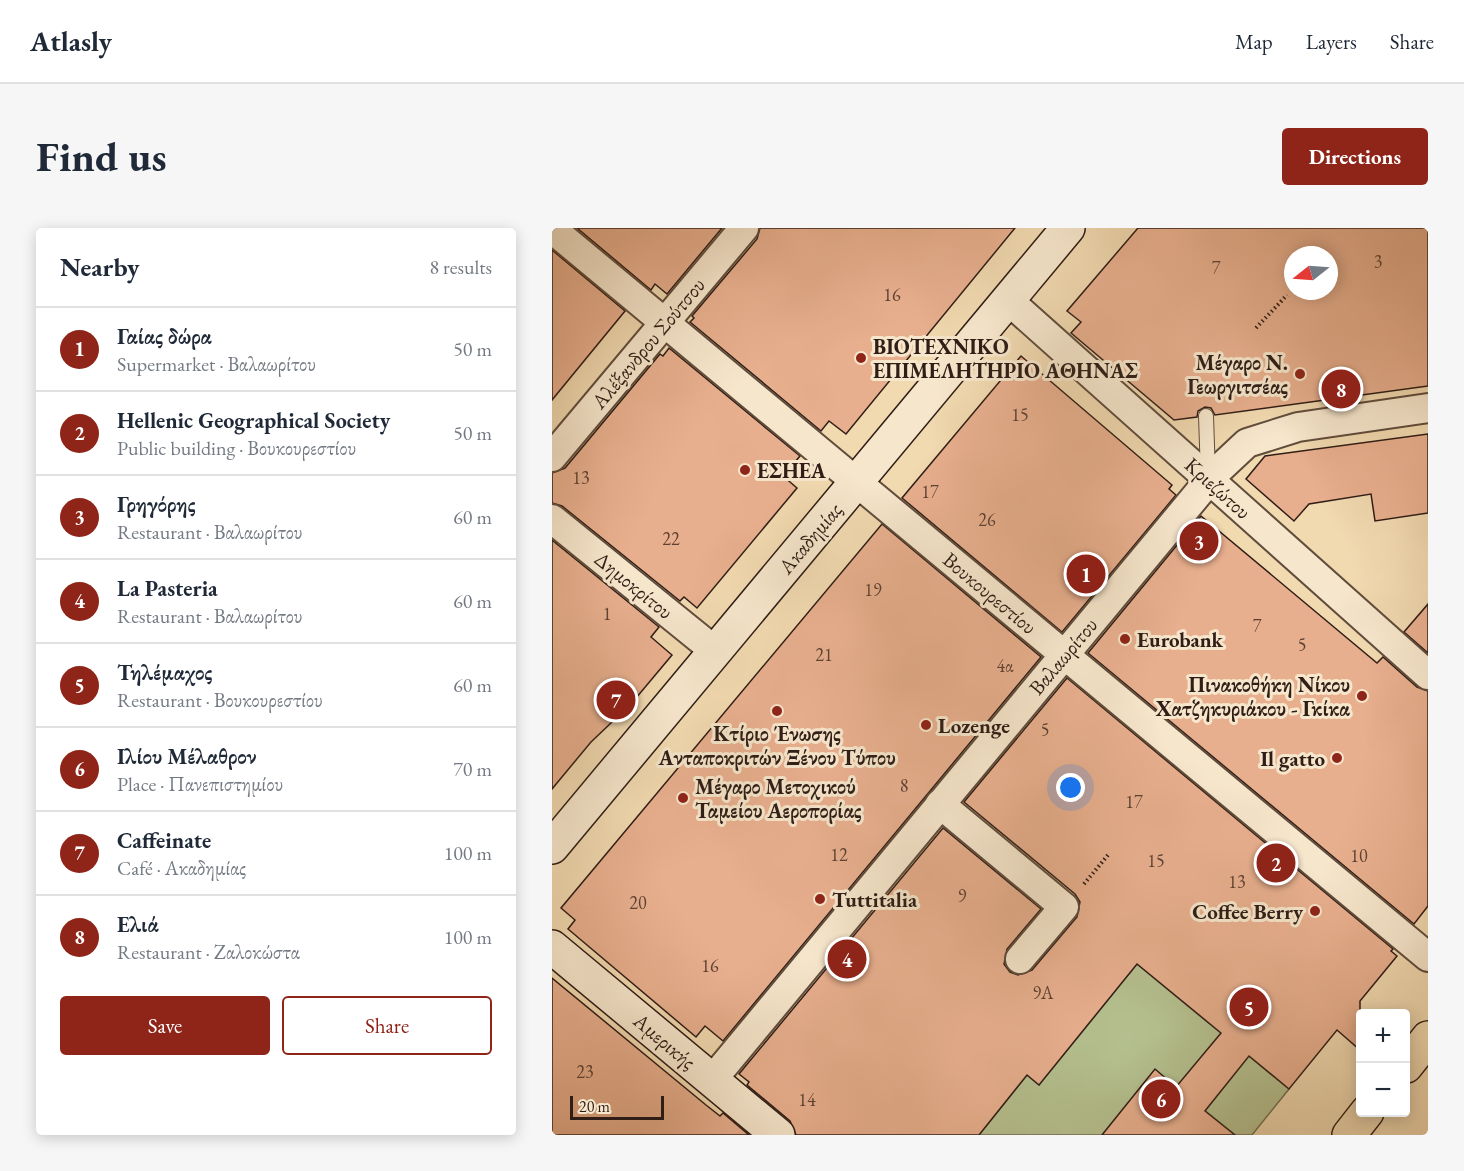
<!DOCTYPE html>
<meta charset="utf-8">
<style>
:root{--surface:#fff;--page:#f6f6f7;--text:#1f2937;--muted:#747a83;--line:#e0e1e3;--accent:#8f2418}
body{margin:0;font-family:"EB Garamond",serif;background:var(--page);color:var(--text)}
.controls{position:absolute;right:18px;bottom:18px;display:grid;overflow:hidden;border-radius:6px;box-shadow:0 3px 15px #0003}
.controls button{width:54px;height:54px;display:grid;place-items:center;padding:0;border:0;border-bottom:2px solid var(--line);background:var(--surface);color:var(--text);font:30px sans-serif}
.compass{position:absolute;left:732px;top:18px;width:54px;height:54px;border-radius:50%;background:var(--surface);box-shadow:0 3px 15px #0003;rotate:253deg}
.scale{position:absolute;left:18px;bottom:15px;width:94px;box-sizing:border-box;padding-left:6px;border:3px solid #2f1d16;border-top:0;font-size:16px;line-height:21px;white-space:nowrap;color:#2f1d16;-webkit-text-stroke:4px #f6e6cc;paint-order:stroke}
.you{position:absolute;left:519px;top:560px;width:21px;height:21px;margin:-15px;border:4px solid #fff;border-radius:50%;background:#1a73e8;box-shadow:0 0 0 9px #1a73e833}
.badge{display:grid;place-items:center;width:39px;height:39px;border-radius:50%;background:var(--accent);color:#fff;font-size:20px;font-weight:700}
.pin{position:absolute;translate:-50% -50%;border:3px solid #fff;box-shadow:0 2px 6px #0006}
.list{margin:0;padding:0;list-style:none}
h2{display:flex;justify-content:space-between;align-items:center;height:78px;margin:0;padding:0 24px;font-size:26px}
h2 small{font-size:20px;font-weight:400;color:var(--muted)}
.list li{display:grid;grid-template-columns:39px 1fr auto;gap:18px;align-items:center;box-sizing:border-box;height:84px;padding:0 24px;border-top:2px solid var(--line)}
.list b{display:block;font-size:22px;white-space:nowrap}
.list p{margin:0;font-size:20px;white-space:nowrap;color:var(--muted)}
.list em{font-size:20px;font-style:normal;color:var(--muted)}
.actions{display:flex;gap:12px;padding:18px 24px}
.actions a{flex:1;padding:14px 0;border:2px solid var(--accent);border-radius:6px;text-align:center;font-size:21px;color:var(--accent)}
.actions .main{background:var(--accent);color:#fff}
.map{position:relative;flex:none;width:876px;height:907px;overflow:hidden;border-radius:6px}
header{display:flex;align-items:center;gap:36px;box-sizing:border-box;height:84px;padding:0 30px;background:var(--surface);border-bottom:2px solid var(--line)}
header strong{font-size:28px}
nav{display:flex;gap:33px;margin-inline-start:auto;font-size:21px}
.intro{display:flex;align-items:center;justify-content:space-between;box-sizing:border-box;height:144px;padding:0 36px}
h1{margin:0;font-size:42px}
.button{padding:15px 27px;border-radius:6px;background:var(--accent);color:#fff;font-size:21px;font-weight:700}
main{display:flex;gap:36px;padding:0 36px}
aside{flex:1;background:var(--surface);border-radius:6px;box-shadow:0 3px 15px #0003}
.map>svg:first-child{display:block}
.green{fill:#b5c08f;stroke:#726e52;stroke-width:1.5}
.building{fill:#e8af8e;stroke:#2f1d16;stroke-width:1.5;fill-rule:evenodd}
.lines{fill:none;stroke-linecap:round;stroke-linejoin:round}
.lane-casing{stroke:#604c3c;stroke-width:16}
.street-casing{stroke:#604c3c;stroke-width:32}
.secondary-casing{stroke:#2f1d16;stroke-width:36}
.primary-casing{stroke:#2f1d16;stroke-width:36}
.path{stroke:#2f1d16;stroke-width:4;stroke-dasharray:1.5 3;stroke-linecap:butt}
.lane{stroke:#f6e6cc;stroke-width:14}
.street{stroke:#f6e6cc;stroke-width:28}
.secondary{stroke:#f6e6cc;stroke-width:33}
.primary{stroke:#f1d9b0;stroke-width:33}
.poi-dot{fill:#8f2418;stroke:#f6e6cc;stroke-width:2}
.labels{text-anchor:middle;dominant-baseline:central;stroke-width:6;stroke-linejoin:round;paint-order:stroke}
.number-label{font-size:18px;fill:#5d4234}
.street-label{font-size:21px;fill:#2f1d16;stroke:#f6e6cc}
.poi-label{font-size:21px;font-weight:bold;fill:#2f1d16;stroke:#f6e6cc;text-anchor:start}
</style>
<header>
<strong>Atlasly</strong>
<nav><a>Map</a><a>Layers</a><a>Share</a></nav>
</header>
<div class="intro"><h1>Find us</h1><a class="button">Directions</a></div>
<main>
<aside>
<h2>Nearby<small>8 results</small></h2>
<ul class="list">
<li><span class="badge">1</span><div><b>Γαίας δώρα</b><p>Supermarket · Βαλαωρίτου</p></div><em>50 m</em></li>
<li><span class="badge">2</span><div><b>Hellenic Geographical Society</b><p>Public building · Βουκουρεστίου</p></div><em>50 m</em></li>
<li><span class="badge">3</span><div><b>Γρηγόρης</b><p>Restaurant · Βαλαωρίτου</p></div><em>60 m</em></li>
<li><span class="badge">4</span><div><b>La Pasteria</b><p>Restaurant · Βαλαωρίτου</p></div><em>60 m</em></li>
<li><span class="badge">5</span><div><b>Τηλέμαχος</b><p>Restaurant · Βουκουρεστίου</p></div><em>60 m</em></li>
<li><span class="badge">6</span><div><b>Ιλίου Μέλαθρον</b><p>Place · Πανεπιστημίου</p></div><em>70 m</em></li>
<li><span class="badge">7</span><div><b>Caffeinate</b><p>Café · Ακαδημίας</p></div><em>100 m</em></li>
<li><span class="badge">8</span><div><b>Ελιά</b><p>Restaurant · Ζαλοκώστα</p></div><em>100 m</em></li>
</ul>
<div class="actions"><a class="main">Save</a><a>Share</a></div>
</aside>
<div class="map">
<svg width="876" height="907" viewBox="0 0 876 907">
<rect width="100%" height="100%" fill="#f1d9b0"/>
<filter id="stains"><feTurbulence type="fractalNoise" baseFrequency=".00333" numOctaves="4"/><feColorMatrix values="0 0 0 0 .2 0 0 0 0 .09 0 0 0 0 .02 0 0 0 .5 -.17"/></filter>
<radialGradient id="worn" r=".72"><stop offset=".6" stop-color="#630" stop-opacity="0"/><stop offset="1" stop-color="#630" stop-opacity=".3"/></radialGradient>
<!-- green -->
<polygon class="green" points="585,736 737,861 700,907 683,907 603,842 550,907 427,907 475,847 487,857"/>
<!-- building -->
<g class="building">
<polygon points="25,0 170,0 115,66 103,56 99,62"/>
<polygon points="208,0 463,0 294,206 277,193 269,203 138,94 142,90 140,88 205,11"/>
<path d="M 586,0 L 876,0 L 876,158 L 663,187 L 659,180 L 653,179 L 646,183 L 645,189 L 622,192 L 519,105 L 529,94 L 515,83 ZM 741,27 L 777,27 L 777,63 L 741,63 Z"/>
<polygon points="0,22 73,83 0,172"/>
<polygon points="117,120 248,228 231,248 245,260 145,380 132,369 128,373 10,278 0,275 0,245 13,240 108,126 111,128"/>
<polygon points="469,128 620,257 617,261 624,267 510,404 350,270"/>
<polygon points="876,206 876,285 823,293 819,266 757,276 742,293 694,251 713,228"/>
<polygon points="649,288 825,435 831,429 865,459 876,463 876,678 862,696 536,425"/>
<polygon points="330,296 489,429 171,813 153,798 144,809 16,701 23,692 9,680"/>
<polygon points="0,312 107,399 99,409 120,427 79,476 39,514 0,561"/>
<polygon points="876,376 876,425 852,404"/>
<polygon points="515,450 841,721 839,723 845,728 808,773 808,822 785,802 737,861 697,828 653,883 683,907 550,907 603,841 624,859 669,805 585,736 487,857 475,847 427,907 244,907 238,893 195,857 197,854 187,846 391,600 489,681 455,721 452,736 458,744 466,747 480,742 525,689 528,674 523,666 412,574"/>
<polygon points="0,750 154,877 168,888 171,885 197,907 0,907"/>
</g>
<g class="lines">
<defs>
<polyline id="lane" points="654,188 656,247"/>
<g id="street">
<polyline points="0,1 876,729"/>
<polyline points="456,72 876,447"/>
<polyline points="0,229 192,0"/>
<polyline points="0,291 163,423"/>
<polyline points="388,576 512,679 468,731"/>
<polyline points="160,852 664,244 695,215 746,199 876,180"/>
</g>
<g id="secondary">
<polyline points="0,619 516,0"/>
<polyline points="0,719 226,907"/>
</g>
<g id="primary">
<polyline points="854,838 876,810"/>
<polyline points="797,907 815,884"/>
</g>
</defs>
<!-- lane casing -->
<use href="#lane" class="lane-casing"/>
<!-- street casing -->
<use href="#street" class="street-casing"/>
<!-- secondary casing -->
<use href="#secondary" class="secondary-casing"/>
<!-- primary casing -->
<use href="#primary" class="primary-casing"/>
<!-- path -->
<g class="path">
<polyline points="704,100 735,67"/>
<polyline points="532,656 556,627"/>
</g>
<!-- lane -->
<use href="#lane" class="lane"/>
<!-- street -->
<use href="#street" class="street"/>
<!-- secondary -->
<use href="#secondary" class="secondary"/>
<!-- primary -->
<use href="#primary" class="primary"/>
</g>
<!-- markers -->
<g class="poi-dot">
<circle cx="309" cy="130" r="6"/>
<circle cx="748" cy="146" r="6"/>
<circle cx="193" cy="242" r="6"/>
<circle cx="573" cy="411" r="6"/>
<circle cx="810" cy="468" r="6"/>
<circle cx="225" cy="483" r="6"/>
<circle cx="374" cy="497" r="6"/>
<circle cx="785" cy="530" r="6"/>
<circle cx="131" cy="570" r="6"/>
<circle cx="268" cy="671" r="6"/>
<circle cx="763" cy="683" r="6"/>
</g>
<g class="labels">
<!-- number labels -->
<g class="number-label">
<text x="826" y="33">3</text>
<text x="664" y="39">7</text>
<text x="340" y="66">16</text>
<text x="468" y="186">15</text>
<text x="29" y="249">13</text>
<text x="378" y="263">17</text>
<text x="435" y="291">26</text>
<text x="119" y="310">22</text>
<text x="321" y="361">19</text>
<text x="55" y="385">1</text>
<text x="705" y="397">7</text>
<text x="750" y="416">5</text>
<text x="272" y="426">21</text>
<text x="453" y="437">4α</text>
<text x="493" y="501">5</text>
<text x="352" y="557">8</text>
<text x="582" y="573">17</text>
<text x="287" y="626">12</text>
<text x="807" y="627">10</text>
<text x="604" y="632">15</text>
<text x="685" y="653">13</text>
<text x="410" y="667">9</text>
<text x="86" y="674">20</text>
<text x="158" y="737">16</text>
<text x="491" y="764">9Α</text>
<text x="33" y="843">23</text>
<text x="255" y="871">14</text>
</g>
<!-- street labels -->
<g class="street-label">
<text transform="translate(96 115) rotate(-50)">Αλέξανδρου Σούτσου</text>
<text transform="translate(666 260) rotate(42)">Κριεζώτου</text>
<text transform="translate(258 310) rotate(-50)">Ακαδημίας</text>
<text transform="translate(82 357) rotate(39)">Δημοκρίτου</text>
<text transform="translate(438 365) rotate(40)">Βουκουρεστίου</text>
<text transform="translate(511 428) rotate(-50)">Βαλαωρίτου</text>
<text transform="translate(113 813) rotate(40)">Αμερικής</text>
</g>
<!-- poi labels -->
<g class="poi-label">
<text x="321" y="118">ΒΙΟΤΕΧΝΙΚΟ<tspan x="321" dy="24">ΕΠΙΜΕΛΗΤΗΡΙΟ ΑΘΗΝΑΣ</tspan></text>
<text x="736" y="134" text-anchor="end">Μέγαρο Ν.<tspan x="736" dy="24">Γεωργιτσέας</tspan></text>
<text x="205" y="242">ΕΣΗΕΑ</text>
<text x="585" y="411">Eurobank</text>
<text x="798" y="456" text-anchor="end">Πινακοθήκη Νίκου<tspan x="798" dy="24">Χατζηκυριάκου - Γκίκα</tspan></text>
<text x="386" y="497">Lozenge</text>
<text x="225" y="505" text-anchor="middle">Κτίριο Ένωσης<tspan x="225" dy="24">Ανταποκριτών Ξένου Τύπου</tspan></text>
<text x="773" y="530" text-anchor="end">Il gatto</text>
<text x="143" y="558">Μέγαρο Μετοχικού<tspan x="143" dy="24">Ταμείου Αεροπορίας</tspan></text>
<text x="280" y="671">Tuttitalia</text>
<text x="751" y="683" text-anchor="end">Coffee Berry</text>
</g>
</g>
<rect width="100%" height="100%" filter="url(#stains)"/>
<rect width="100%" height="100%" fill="url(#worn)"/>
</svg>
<div class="controls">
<button>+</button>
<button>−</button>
</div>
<svg class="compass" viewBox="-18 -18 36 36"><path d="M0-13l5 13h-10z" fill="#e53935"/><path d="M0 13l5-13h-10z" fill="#747a83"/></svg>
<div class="scale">20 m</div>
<div class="you"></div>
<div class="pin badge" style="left:534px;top:346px">1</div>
<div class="pin badge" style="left:724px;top:635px">2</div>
<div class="pin badge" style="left:647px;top:313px">3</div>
<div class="pin badge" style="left:295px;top:731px">4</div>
<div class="pin badge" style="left:697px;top:779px">5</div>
<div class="pin badge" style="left:609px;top:871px">6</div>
<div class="pin badge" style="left:64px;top:472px">7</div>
<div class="pin badge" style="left:789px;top:161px">8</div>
</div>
</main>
